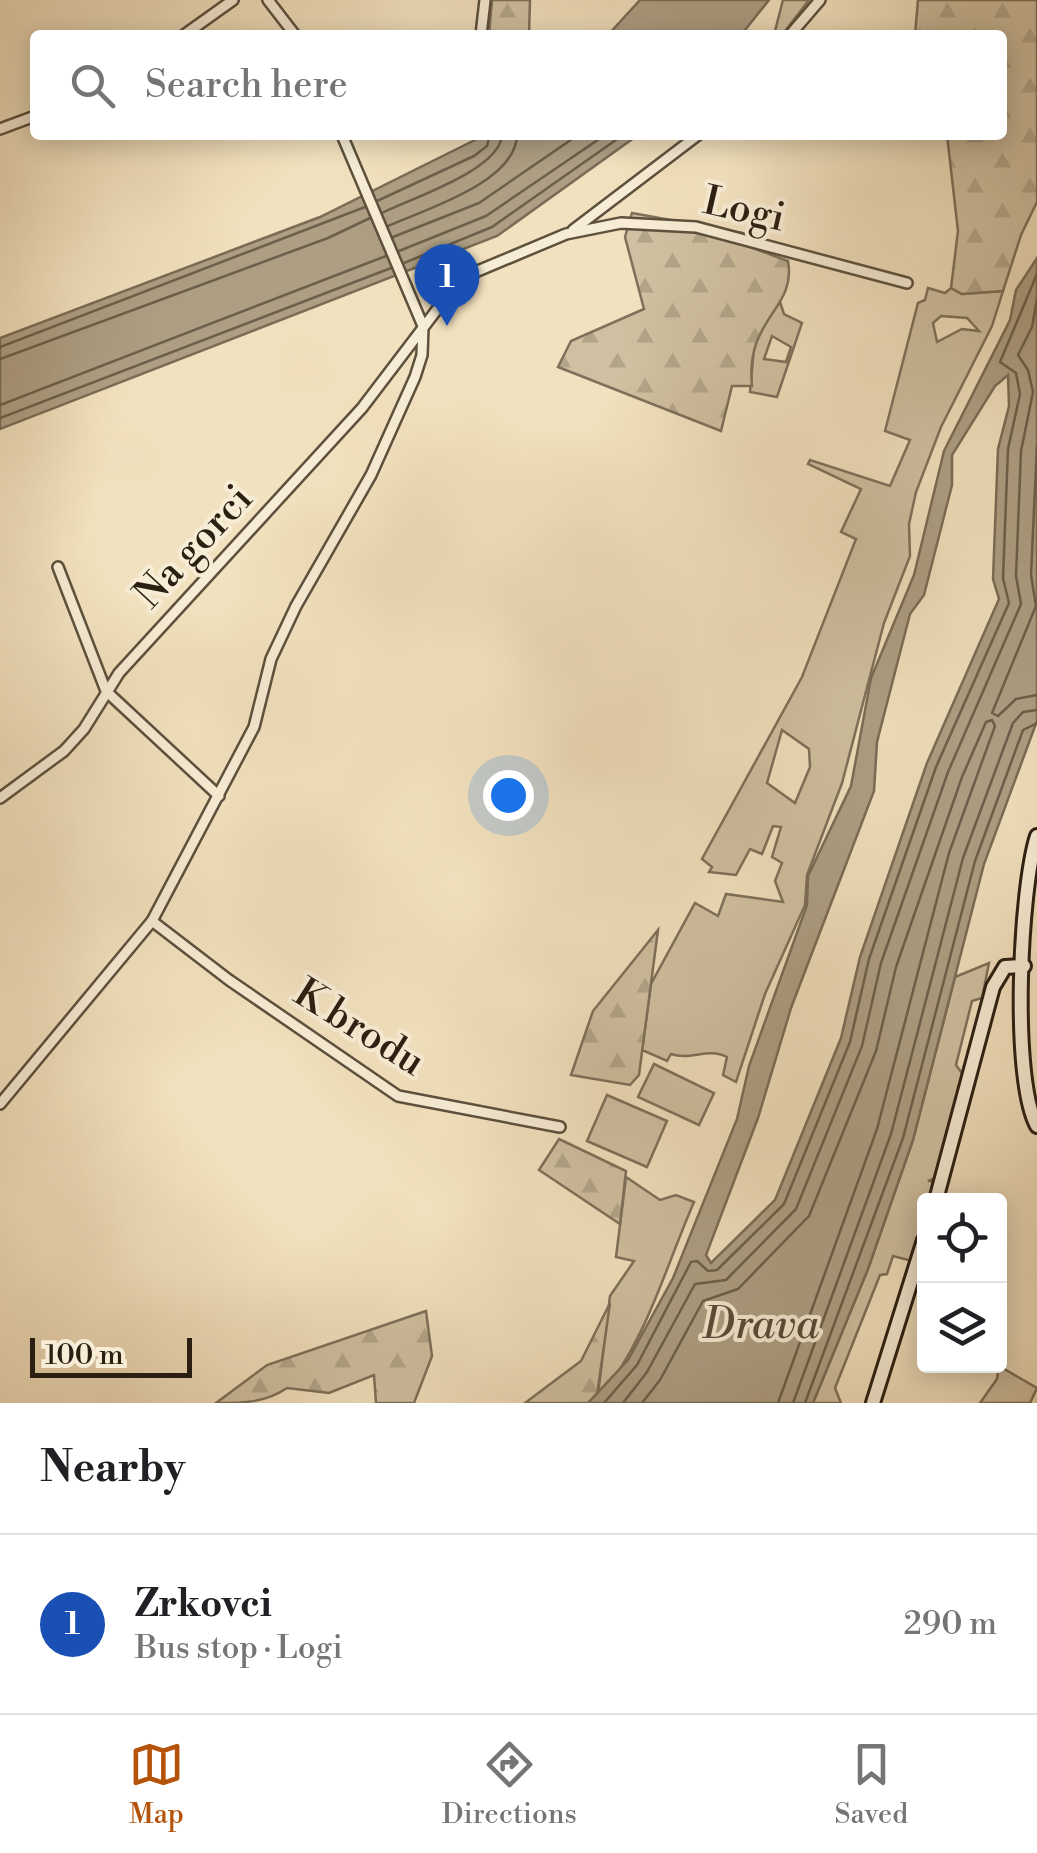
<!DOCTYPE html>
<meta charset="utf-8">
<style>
:root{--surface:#fff;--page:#f2f2f2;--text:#202124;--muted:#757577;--line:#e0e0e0;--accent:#b45309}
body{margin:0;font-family:"Libre Bodoni",serif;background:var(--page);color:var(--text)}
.controls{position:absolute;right:30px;bottom:30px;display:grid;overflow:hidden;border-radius:10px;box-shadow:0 5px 25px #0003}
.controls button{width:90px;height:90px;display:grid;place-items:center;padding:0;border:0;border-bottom:2px solid var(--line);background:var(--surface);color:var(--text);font:50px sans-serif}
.scale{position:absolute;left:30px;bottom:25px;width:162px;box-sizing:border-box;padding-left:10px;border:5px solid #2b1f12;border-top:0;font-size:28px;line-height:35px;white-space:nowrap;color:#2b1f12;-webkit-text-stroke:8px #f7ecd5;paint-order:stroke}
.you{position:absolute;left:508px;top:795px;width:35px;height:35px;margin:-25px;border:8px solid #fff;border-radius:50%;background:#1a73e8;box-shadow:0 0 0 15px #1a73e833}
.badge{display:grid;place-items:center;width:65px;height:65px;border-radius:50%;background:var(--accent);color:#fff;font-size:32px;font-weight:700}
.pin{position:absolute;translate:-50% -82px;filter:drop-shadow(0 2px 5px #0008)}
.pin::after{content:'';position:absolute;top:52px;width:35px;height:30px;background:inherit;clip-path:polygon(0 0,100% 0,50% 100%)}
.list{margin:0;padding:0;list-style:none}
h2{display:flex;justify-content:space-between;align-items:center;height:130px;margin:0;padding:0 40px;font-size:42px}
h2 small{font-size:32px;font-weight:400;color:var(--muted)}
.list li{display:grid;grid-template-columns:65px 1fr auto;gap:30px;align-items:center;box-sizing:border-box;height:180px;padding:0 40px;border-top:2px solid var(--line)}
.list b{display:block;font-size:38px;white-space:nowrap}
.list p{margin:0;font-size:32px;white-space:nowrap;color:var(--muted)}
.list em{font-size:32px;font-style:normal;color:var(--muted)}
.icon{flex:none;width:55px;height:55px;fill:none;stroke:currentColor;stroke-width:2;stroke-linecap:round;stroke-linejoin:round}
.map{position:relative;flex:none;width:1037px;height:1403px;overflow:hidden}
.search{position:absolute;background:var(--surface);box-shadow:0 5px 25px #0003;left:30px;right:30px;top:30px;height:110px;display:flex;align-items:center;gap:25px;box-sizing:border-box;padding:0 35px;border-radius:10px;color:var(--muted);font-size:38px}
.sheet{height:310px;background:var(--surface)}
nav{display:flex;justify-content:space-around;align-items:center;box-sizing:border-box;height:140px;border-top:2px solid var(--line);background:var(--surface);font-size:28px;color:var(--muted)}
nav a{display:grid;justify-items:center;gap:5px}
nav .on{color:var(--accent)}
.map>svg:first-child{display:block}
.grass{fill:#d0c0a1;stroke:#7e705a;stroke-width:2.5;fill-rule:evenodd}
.forest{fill:url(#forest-firs);stroke:#7e705a;stroke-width:2.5}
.water{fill:#ae9f84;stroke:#7a6c56;stroke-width:2.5;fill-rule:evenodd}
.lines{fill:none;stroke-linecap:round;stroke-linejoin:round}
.shore{stroke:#6c5f4b;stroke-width:2.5}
.street-casing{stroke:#5d503d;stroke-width:14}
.secondary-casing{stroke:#2b1f12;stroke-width:18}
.street{stroke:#f7ecd5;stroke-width:9}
.secondary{stroke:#f7ecd5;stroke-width:12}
.labels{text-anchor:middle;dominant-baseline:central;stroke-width:8;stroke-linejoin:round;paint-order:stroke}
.street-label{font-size:40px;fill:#2b1f12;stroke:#f7ecd5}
.water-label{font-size:42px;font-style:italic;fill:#594c3a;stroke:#f7ecd5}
</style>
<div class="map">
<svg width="1037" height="1403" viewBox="0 0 1037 1403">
<defs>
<pattern id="forest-firs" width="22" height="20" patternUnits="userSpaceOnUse" patternTransform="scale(2.5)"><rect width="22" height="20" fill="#d0c0a1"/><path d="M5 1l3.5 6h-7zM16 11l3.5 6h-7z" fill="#b3a58a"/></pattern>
</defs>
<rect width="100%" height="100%" fill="#f2e1be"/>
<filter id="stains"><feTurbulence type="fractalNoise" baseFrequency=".002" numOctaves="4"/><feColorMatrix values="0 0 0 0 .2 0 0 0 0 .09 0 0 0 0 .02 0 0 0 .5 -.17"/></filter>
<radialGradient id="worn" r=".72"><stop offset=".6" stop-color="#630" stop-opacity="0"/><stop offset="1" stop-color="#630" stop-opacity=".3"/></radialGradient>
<!-- grass -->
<g class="grass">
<polygon points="783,0 809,0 782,35 774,35"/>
<path d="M 928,288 L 945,293 L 951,288 L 962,294 L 1003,291 L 992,326 L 941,427 L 916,492 L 909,524 L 910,556 L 884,623 L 842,783 L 807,875 L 805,905 L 765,994 L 736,1082 L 723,1075 L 727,1057 C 707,1047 691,1061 671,1054 L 667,1061 L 642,1050 L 651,984 L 695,903 L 718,916 L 726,894 L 783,902 L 775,881 L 782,863 L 772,857 L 781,827 L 773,826 L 762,854 L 750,849 L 736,875 L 709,872 L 712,867 L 702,859 L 802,677 L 856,539 L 841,532 L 861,489 L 808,464 L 810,460 L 890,486 L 910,440 L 885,431 L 918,303 L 925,300 ZM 941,316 L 967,318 L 979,331 L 962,329 L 937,342 L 933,323 ZM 782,730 L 809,749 L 810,767 L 795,803 L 767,783 Z"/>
<path d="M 780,302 L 784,314 L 802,323 L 777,397 L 750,392 L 755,337 ZM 772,336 L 791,347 L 786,362 L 764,359 Z"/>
<polygon points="989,963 982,998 972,1001 956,1065 964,1076 938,1177 928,1181 936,1182 931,1200 924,1200 924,1221 912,1261 893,1256 887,1274 880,1275 835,1388 841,1403 813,1403 868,1269 913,1140 955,977"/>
<polygon points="654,1064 714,1093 699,1125 638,1097"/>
<polygon points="607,1095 667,1121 647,1167 587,1141"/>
<path d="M 626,1177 L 660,1200 L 676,1195 L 694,1202 C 662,1276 648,1337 597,1402 L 610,1296 L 634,1261 L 616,1257 Z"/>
<polygon points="999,1366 1037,1388 1030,1403 980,1403 997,1379"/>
</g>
<!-- forest -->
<g class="forest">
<polygon points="492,0 530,0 529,35 489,35"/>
<polygon points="918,0 1037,0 1037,202 1021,235 1003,291 962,294 951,288 958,231 947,135 1002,135 1002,35 915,35"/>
<path d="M 632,213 L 748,234 L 747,246 L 788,261 C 797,310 745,317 752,386 L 732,386 L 721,431 L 558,367 L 571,341 L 644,309 L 625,237 Z"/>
<polygon points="658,930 639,1075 630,1085 571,1075 593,1011"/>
<polygon points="559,1139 626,1171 620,1224 539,1170"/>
<polygon points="610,1303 597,1395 588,1403 525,1403 581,1361"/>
<path d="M 426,1311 L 432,1356 L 414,1403 L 376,1403 L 374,1375 L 329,1393 L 287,1388 C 265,1403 243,1403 216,1403 L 267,1365 Z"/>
</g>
<!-- water -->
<g class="water">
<polygon points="640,0 769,0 741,35 608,35"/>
<polygon points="485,135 638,135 497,236 0,429 0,338 320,217"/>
<path d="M 1037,258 L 1037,721 L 984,864 L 913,1140 L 868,1269 L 813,1403 L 588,1403 L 628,1360 L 673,1278 L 737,1119 L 749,1066 L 807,905 L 808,876 L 851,786 L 871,678 L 914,575 L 944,451 L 1010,320 L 1016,290 ZM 1008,375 L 1009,406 L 998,449 L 993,579 L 999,599 L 927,763 L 860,957 L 841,1038 L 775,1200 L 711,1263 L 706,1255 L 758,1118 L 791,1008 L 874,791 L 877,742 L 910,614 L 924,595 L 952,485 L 952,455 L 995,386 Z"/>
</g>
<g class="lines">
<!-- shore -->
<g class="shore">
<polyline points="377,201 474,156 487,146 490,135"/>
<path d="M 382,213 C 412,198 500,170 502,135"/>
<path d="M 388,226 C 426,209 516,182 517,135"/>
<polyline points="393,237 479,203 578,135"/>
<polyline points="399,251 486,216 605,135"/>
<polyline points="404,263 492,227 623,135"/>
<polyline points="0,347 365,207"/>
<polyline points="0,359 328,238 370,218"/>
<polyline points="0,405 386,256"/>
<polyline points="0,418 391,268"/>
<polyline points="1037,445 1031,575 1036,606 992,713 998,716 1016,699 1037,695"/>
<polyline points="604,1403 637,1365 691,1262 697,1261 708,1271 717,1270 784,1204 850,1042 869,959 936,767 1009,603 1003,578 1008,449 1020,394 1016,373 1000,362 1037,274"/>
<polyline points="623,1403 647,1372 695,1284 726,1280 796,1209 862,1046 881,963 948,772 1021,604 1016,576 1021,451 1033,392 1028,370 1018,355 1032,327 1037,299"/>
<polyline points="642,1403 660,1380 703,1301 738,1289 809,1216 876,1051 896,967 962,777 986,722 992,720 995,726 949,853 877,1129 778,1403"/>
<polyline points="793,1403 891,1134 963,858 1013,723 1023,712 1037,710"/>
<polyline points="805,1403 903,1138 975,861 1023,730 1037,723"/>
</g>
<defs>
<g id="street">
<polyline points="268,0 295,35"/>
<polyline points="184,35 233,0"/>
<polyline points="481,35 485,0"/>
<polyline points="790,35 820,0"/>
<polyline points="0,129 35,116"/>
<polyline points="573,230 698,135"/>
<polyline points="58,567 106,691 219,796"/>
<polyline points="0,798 64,751 84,729 119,673 362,408 461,278 566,234 621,223 696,227 907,283"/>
<polyline points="152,921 229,980 398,1096 560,1127"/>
<polyline points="0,1104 152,921 254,727 271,659 296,606 371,475 415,377 422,355 423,326 342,135"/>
</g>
<g id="secondary">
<path d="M 1037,836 C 1020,889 1011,1078 1037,1126"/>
<polyline points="936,1200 993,987 1005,967 1024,966"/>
<polyline points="873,1403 924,1240"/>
</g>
</defs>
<!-- street casing -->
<use href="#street" class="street-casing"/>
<!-- secondary casing -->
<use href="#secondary" class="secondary-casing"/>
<!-- street -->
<use href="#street" class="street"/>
<!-- secondary -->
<use href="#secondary" class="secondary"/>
</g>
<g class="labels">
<!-- street labels -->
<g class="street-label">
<text transform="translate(744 210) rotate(13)">Logi</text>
<text transform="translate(194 547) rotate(-47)">Na gorci</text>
<text transform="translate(359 1028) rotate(32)">K brodu</text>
</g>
<!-- water labels -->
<g class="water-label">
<text x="761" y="1325">Drava</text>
</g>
</g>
<rect width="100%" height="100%" filter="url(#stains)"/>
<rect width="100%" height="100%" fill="url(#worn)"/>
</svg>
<div class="controls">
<button><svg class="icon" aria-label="locate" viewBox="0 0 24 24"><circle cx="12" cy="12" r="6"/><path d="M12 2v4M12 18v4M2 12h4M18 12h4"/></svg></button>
<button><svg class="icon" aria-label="layers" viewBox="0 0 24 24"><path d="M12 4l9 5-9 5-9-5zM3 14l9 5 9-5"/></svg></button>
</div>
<div class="scale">100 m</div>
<div class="you"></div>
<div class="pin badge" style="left:447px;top:326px;background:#1a4fb4">1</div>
<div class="search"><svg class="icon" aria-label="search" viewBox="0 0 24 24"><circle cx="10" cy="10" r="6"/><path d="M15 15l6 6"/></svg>Search here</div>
</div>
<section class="sheet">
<h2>Nearby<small></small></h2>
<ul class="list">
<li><span class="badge" style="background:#1a4fb4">1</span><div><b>Zrkovci</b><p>Bus stop · Logi</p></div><em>290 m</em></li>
</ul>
</section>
<nav>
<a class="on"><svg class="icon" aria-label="map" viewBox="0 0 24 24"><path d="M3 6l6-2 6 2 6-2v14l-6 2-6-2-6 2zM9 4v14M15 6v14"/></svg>Map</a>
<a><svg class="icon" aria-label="directions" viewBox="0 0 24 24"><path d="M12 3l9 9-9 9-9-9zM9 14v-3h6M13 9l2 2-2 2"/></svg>Directions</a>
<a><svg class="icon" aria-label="saved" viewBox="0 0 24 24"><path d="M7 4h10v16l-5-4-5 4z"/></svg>Saved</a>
</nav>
